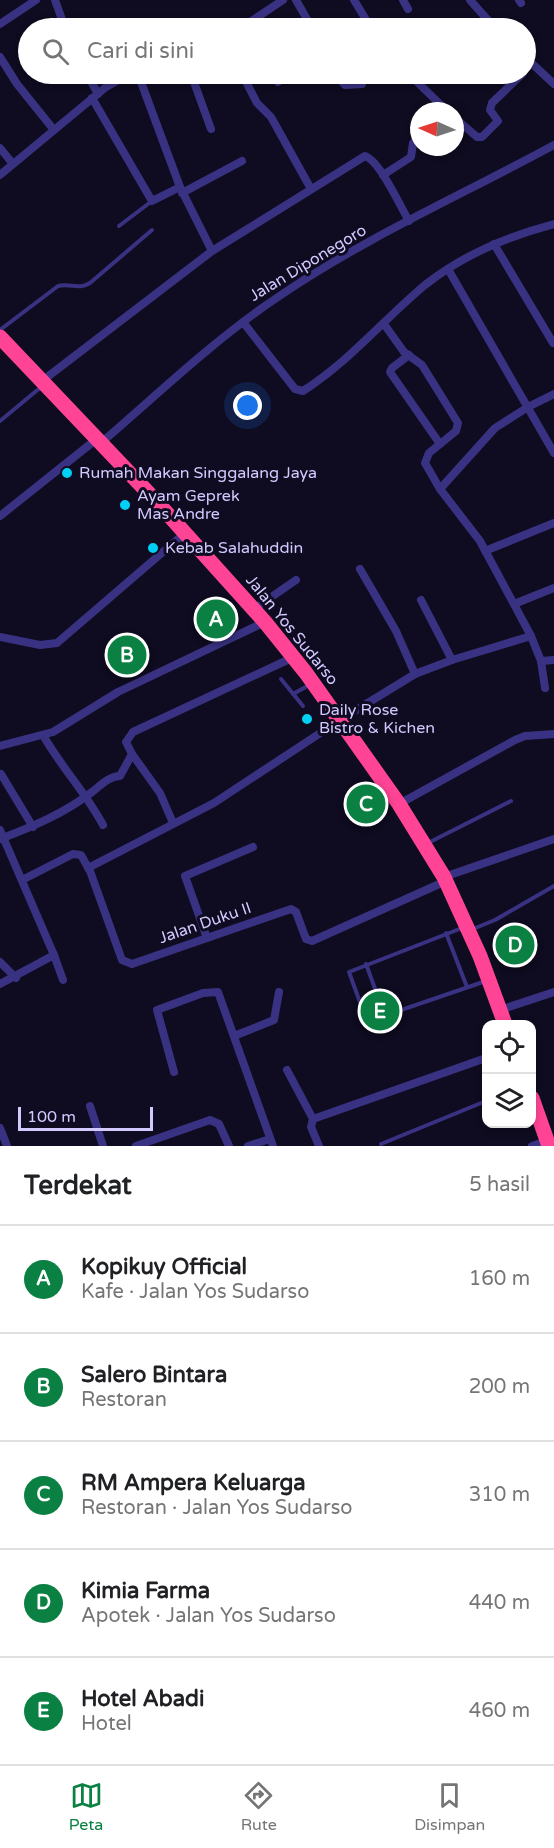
<!DOCTYPE html>
<html lang="id">
<meta charset="utf-8">
<style>
:root{--surface:#fff;--page:#f6f6f6;--text:#202124;--muted:#757577;--line:#e0e0e0;--accent:#0b8043}
body{margin:0;font-family:"Varela Round",sans-serif;background:var(--page);color:var(--text)}
.controls{position:absolute;right:18px;bottom:18px;display:grid;overflow:hidden;border-radius:12px;box-shadow:0 3px 9px #0003}
.controls button{width:54px;height:54px;display:grid;place-items:center;padding:0;border:0;border-bottom:2px solid var(--line);background:var(--surface);color:var(--text);font:30px sans-serif}
.compass{position:absolute;left:410px;top:102px;width:54px;height:54px;border-radius:50%;background:var(--surface);box-shadow:0 3px 9px #0003;rotate:273deg}
.scale{position:absolute;left:18px;bottom:15px;width:135px;box-sizing:border-box;padding-left:6px;border:3px solid #d2c9ff;border-top:0;font-size:16px;line-height:21px;white-space:nowrap;color:#d2c9ff;-webkit-text-stroke:4px #0f0b20;paint-order:stroke}
.you{position:absolute;left:248px;top:406px;width:21px;height:21px;margin:-15px;border:4px solid #fff;border-radius:50%;background:#1a73e8;box-shadow:0 0 0 9px #1a73e833}
.badge{display:grid;place-items:center;width:39px;height:39px;border-radius:50%;background:var(--accent);color:#fff;font-size:20px;font-weight:700}
.pin{position:absolute;translate:-50% -50%;border:3px solid #fff;box-shadow:0 2px 6px #0006}
.list{margin:0;padding:0;list-style:none}
h2{display:flex;justify-content:space-between;align-items:center;height:78px;margin:0;padding:0 24px;font-size:26px}
h2 small{font-size:20px;font-weight:400;color:var(--muted)}
.list li{display:grid;grid-template-columns:39px 1fr auto;gap:18px;align-items:center;box-sizing:border-box;height:108px;padding:0 24px;border-top:2px solid var(--line)}
.list b{display:block;font-size:22px;white-space:nowrap}
.list p{margin:0;font-size:20px;white-space:nowrap;color:var(--muted)}
.list em{font-size:20px;font-style:normal;color:var(--muted)}
.icon{flex:none;width:33px;height:33px;fill:none;stroke:currentColor;stroke-width:2;stroke-linecap:round;stroke-linejoin:round}
.map{position:relative;flex:none;width:554px;height:1146px;overflow:hidden}
.search{position:absolute;background:var(--surface);box-shadow:0 3px 9px #0003;left:18px;right:18px;top:18px;height:66px;display:flex;align-items:center;gap:15px;box-sizing:border-box;padding:0 21px;border-radius:33px;color:var(--muted);font-size:22px}
.sheet{height:618px;background:var(--surface)}
nav{display:flex;justify-content:space-around;align-items:center;box-sizing:border-box;height:84px;border-top:2px solid var(--line);background:var(--surface);font-size:16px;color:var(--muted)}
nav a{display:grid;justify-items:center;gap:3px}
nav .on{color:var(--accent)}
.map>svg:first-child{display:block}
.lines{fill:none;stroke-linecap:round;stroke-linejoin:round}
.lane{stroke:#393282;stroke-width:4}
.street{stroke:#393282;stroke-width:8}
.highway{stroke:#ff4495;stroke-width:15}
.poi-dot{fill:#00d1f4;stroke:#0f0b20;stroke-width:2}
.labels{text-anchor:middle;dominant-baseline:central;stroke-width:6;stroke-linejoin:round;paint-order:stroke}
.street-label{font-size:16px;fill:#d2c9ff;stroke:#0f0b20}
.poi-label{font-size:16px;fill:#d2c9ff;stroke:#0f0b20;text-anchor:start}
</style>
<div class="map">
<svg width="554" height="1146" viewBox="0 0 554 1146">
<rect width="100%" height="100%" fill="#0f0b20"/>
<g class="lines">
<!-- lane -->
<g class="lane">
<polyline points="119,226 152,201"/>
<path d="M 0,330 L 58,286 C 70,283 79,290 90,283 L 152,230"/>
<polyline points="0,421 41,387"/>
<polyline points="281,679 303,706"/>
<polyline points="293,694 311,684"/>
<polyline points="428,843 511,801"/>
<polyline points="462,928 349,972 366,1019 372,1020 486,981"/>
<polyline points="473,929 495,920 554,886"/>
<polyline points="446,933 467,987"/>
<polyline points="366,964 385,1016"/>
<polyline points="381,1144 486,1101"/>
</g>
<!-- street -->
<g class="street">
<polyline points="55,0 65,28"/>
<polyline points="296,0 312,28"/>
<polyline points="354,0 371,28"/>
<polyline points="403,0 408,9"/>
<polyline points="470,0 495,28"/>
<polyline points="519,0 521,3"/>
<polyline points="0,24 36,0"/>
<polyline points="241,28 283,0"/>
<polyline points="0,57 17,84 54,130"/>
<polyline points="526,58 554,84"/>
<polyline points="87,74 98,94"/>
<polyline points="138,74 180,187 212,251"/>
<polyline points="191,74 211,129"/>
<polyline points="242,74 257,103 271,117 311,189"/>
<polyline points="274,74 278,82"/>
<polyline points="335,74 345,85 362,84"/>
<polyline points="409,74 447,111"/>
<polyline points="92,98 152,201 180,187"/>
<polyline points="455,118 477,137 482,137 498,121 490,110 492,103 522,74"/>
<polyline points="0,148 13,164"/>
<polyline points="0,175 106,87 129,74"/>
<polyline points="383,175 411,157 413,143 419,138"/>
<polyline points="182,193 242,161"/>
<polyline points="494,244 553,343"/>
<polyline points="448,269 554,453"/>
<path d="M 243,322 L 295,389 L 303,391 C 349,362 383,320 425,285 C 463,255 508,236 554,224"/>
<polyline points="384,324 404,352 422,365 458,423 456,431 429,453 425,463 440,489 480,541 531,636 541,661 545,688"/>
<polyline points="409,355 392,368 390,372 440,444"/>
<path d="M 42,381 L 212,251 L 365,156 C 380,161 400,206 409,221"/>
<path d="M 102,442 C 159,393 215,339 278,297 C 364,238 462,195 554,145"/>
<polyline points="440,489 495,428 528,407 554,394"/>
<polyline points="0,516 98,438"/>
<polyline points="485,551 554,523"/>
<polyline points="360,569 396,631 415,674"/>
<polyline points="421,600 452,660"/>
<polyline points="514,604 554,588"/>
<polyline points="254,609 296,580"/>
<polyline points="0,637 40,645 57,643 185,533"/>
<polyline points="541,661 554,660"/>
<path d="M 43,735 C 61,767 86,793 103,825"/>
<polyline points="0,746 53,732 118,692 265,622"/>
<polyline points="132,754 160,793 173,823"/>
<polyline points="1,774 33,827"/>
<polyline points="399,804 515,740 525,736 554,734"/>
<polyline points="0,830 54,955 63,980"/>
<path d="M 0,839 C 32,827 65,813 92,792 C 100,786 109,776 120,776 L 132,754 L 126,742 L 133,732 L 294,657"/>
<polyline points="88,868 214,803 340,720 415,674 452,660 531,636"/>
<polyline points="444,877 554,839"/>
<polyline points="22,880 73,854 81,855 90,871 122,960 132,964 291,909 296,912 306,939 312,941 446,881"/>
<polyline points="207,938 185,876 253,847"/>
<polyline points="0,962 16,978"/>
<polyline points="0,984 54,955"/>
<polyline points="500,1010 554,992"/>
<polyline points="234,1036 274,1020 279,992"/>
<polyline points="287,1070 313,1119"/>
<polyline points="174,1072 157,1010 203,993 218,992 273,1146"/>
<polyline points="90,1106 103,1146"/>
<polyline points="0,1128 7,1146"/>
<polyline points="136,1146 210,1120 219,1124 229,1146"/>
<polyline points="248,1146 270,1139"/>
<polyline points="319,1146 311,1127 313,1119 486,1058"/>
<polyline points="532,1146 547,1141"/>
</g>
<!-- highway -->
<g class="highway">
<polyline points="0,337 156,501 265,622 306,673 399,804 444,877 480,956 505,1024"/>
<polyline points="532,1098 549,1146"/>
</g>
</g>
<!-- markers -->
<g class="poi-dot">
<circle cx="67" cy="473" r="6"/>
<circle cx="125" cy="505" r="6"/>
<circle cx="153" cy="548" r="6"/>
<circle cx="307" cy="719" r="6"/>
</g>
<g class="labels">
<!-- street labels -->
<g class="street-label">
<text transform="translate(308 263) rotate(-31)">Jalan Diponegoro</text>
<text transform="translate(292 630) rotate(51)">Jalan Yos Sudarso</text>
<text transform="translate(205 923) rotate(-19)">Jalan Duku II</text>
</g>
<!-- poi labels -->
<g class="poi-label">
<text x="79" y="473">Rumah Makan Singgalang Jaya</text>
<text x="137" y="496">Ayam Geprek<tspan x="137" dy="18">Mas Andre</tspan></text>
<text x="165" y="548">Kebab Salahuddin</text>
<text x="319" y="710">Daily Rose<tspan x="319" dy="18">Bistro &amp; Kichen</tspan></text>
</g>
</g>
</svg>
<div class="controls">
<button><svg class="icon" aria-label="locate" viewBox="0 0 24 24"><circle cx="12" cy="12" r="6"/><path d="M12 2v4M12 18v4M2 12h4M18 12h4"/></svg></button>
<button><svg class="icon" aria-label="layers" viewBox="0 0 24 24"><path d="M12 4l9 5-9 5-9-5zM3 14l9 5 9-5"/></svg></button>
</div>
<svg class="compass" viewBox="-18 -18 36 36"><path d="M0-13l5 13h-10z" fill="#e53935"/><path d="M0 13l5-13h-10z" fill="#757577"/></svg>
<div class="scale">100 m</div>
<div class="you"></div>
<div class="pin badge" style="left:216px;top:619px">A</div>
<div class="pin badge" style="left:127px;top:655px">B</div>
<div class="pin badge" style="left:366px;top:804px">C</div>
<div class="pin badge" style="left:515px;top:945px">D</div>
<div class="pin badge" style="left:380px;top:1011px">E</div>
<div class="search"><svg class="icon" aria-label="search" viewBox="0 0 24 24"><circle cx="10" cy="10" r="6"/><path d="M15 15l6 6"/></svg>Cari di sini</div>
</div>
<section class="sheet">
<h2>Terdekat<small>5 hasil</small></h2>
<ul class="list">
<li><span class="badge">A</span><div><b>Kopikuy Official</b><p>Kafe · Jalan Yos Sudarso</p></div><em>160 m</em></li>
<li><span class="badge">B</span><div><b>Salero Bintara</b><p>Restoran</p></div><em>200 m</em></li>
<li><span class="badge">C</span><div><b>RM Ampera Keluarga</b><p>Restoran · Jalan Yos Sudarso</p></div><em>310 m</em></li>
<li><span class="badge">D</span><div><b>Kimia Farma</b><p>Apotek · Jalan Yos Sudarso</p></div><em>440 m</em></li>
<li><span class="badge">E</span><div><b>Hotel Abadi</b><p>Hotel</p></div><em>460 m</em></li>
</ul>
</section>
<nav>
<a class="on"><svg class="icon" aria-label="map" viewBox="0 0 24 24"><path d="M3 6l6-2 6 2 6-2v14l-6 2-6-2-6 2zM9 4v14M15 6v14"/></svg>Peta</a>
<a><svg class="icon" aria-label="directions" viewBox="0 0 24 24"><path d="M12 3l9 9-9 9-9-9zM9 14v-3h6M13 9l2 2-2 2"/></svg>Rute</a>
<a><svg class="icon" aria-label="saved" viewBox="0 0 24 24"><path d="M7 4h10v16l-5-4-5 4z"/></svg>Disimpan</a>
</nav>
